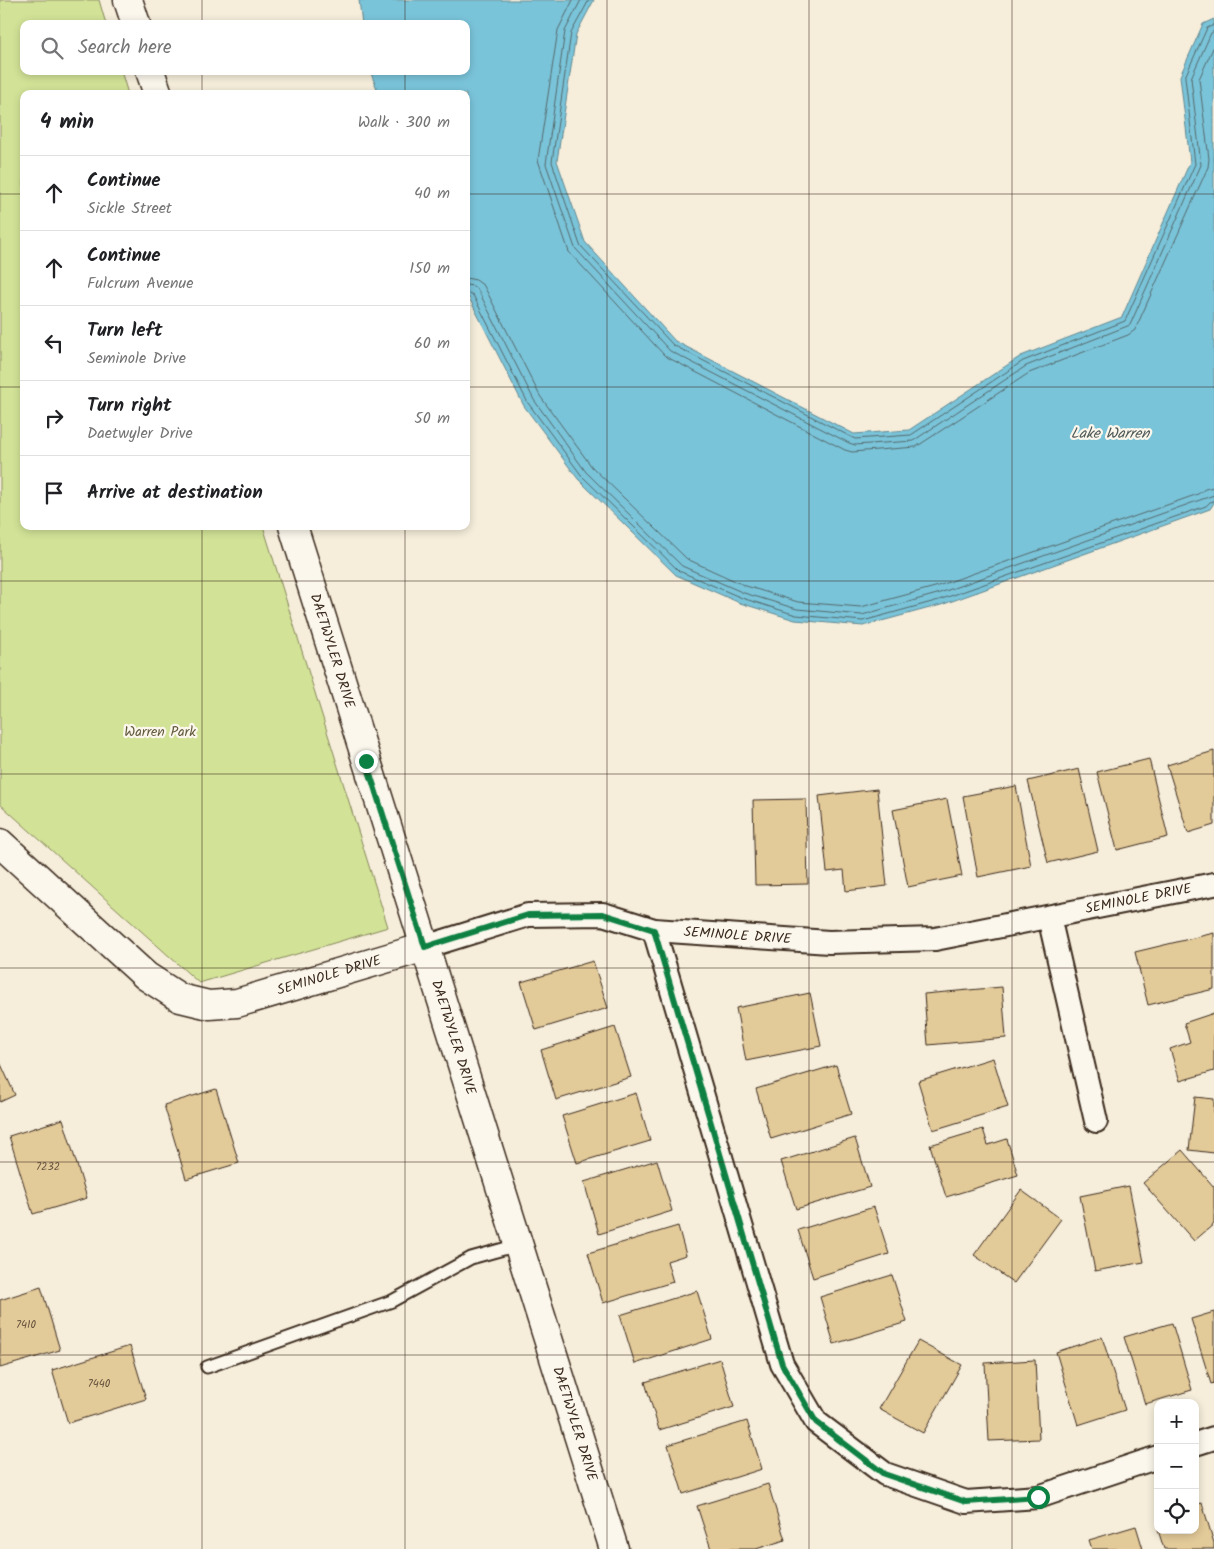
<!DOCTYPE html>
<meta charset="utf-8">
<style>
:root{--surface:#fff;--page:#f6f6f6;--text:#202124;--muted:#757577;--line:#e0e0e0}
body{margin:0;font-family:Kalam,sans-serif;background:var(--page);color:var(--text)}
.controls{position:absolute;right:15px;bottom:15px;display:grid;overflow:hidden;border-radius:10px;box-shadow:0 2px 8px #0003}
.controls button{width:45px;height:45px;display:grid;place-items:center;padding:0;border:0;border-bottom:1px solid var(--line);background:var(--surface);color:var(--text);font:25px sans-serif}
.stop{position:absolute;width:15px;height:15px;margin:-11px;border:4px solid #0b8043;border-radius:50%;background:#fff}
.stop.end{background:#0b8043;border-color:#fff;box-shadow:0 1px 5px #0008}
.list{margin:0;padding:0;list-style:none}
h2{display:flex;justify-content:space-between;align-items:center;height:65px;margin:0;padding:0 20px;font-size:21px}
h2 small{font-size:16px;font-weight:400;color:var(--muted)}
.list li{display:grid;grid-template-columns:32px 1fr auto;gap:15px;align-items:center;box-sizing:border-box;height:75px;padding:0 20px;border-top:1px solid var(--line)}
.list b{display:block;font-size:19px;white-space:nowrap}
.list p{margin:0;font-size:16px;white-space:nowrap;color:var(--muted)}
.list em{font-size:16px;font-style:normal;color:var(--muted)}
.icon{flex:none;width:28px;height:28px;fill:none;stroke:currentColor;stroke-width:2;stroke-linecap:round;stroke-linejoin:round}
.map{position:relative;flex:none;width:1214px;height:1549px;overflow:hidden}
.search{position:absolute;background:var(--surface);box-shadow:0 2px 8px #0003;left:20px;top:20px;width:450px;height:55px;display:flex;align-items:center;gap:12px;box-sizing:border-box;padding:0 18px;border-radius:10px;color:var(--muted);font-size:19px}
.panel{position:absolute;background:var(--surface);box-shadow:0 2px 8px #0003;left:20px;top:90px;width:450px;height:440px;border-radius:10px}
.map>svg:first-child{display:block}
.green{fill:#d2e397;stroke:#86865a}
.water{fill:#7ac4da;stroke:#61868f}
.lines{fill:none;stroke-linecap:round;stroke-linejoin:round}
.shore{stroke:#546869;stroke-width:1}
.building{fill:#e3ca99;stroke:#3b2a1e}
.service-casing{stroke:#3b2a1e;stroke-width:15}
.minor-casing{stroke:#3b2a1e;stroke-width:26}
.tertiary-casing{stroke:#3b2a1e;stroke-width:31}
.service{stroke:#fbf7ec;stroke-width:11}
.minor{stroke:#fbf7ec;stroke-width:22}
.tertiary{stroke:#fbf7ec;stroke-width:28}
.route{stroke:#0b8043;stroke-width:6}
.grid{fill:none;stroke:#3b2a1e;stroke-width:1;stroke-opacity:0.55}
.labels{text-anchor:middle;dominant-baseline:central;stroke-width:4.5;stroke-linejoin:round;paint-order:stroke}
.number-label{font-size:11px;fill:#65523d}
.street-label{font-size:14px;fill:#3b2a1e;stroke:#fbf7ec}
.park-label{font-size:14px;fill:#61583c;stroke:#fbf7ec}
.water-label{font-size:15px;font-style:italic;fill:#4e5856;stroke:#fbf7ec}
</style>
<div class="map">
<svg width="1214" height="1549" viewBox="0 0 1214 1549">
<rect width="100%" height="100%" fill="#f6eedb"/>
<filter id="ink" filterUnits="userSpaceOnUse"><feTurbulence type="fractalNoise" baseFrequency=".02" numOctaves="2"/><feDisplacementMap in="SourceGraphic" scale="10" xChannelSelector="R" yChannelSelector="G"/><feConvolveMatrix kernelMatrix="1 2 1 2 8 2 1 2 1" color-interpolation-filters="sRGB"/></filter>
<g filter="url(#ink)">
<!-- green -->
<polygon class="green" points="0,0 99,0 106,24 24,24 24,71 121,71 128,94 24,94 24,526 263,526 388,927 199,983 0,804"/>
<!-- water -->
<polygon class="water" points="359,0 594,0 576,34 557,161 585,242 675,341 854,434 909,430 1021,356 1122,317 1190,162 1180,76 1203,24 1214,19 1214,503 1210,509 941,605 863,626 795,620 740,603 676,575 578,479 524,406 466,292 466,94 379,94 370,71 466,71 466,24 362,24"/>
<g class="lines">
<!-- shore -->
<g class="shore">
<polyline points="573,0 558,30 538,160 569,252 665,356 845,450 852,452 916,447 1029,373 1128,335 1135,330 1208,167 1209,159 1199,79 1214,46"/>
<polyline points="581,0 565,31 546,164 575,248 670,351 849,443 855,445 913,441 1026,366 1130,325 1201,165 1191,78 1211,33 1214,31"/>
<polyline points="589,0 571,33 552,162 580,245 673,345 855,439 911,435 1023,361 1125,321 1195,164 1185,77 1207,28 1214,25"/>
<polyline points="466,278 476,280 484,286 540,396 592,467 687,559 746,586 798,602 861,607 935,587 1198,494 1205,489 1214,487"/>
<polyline points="466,285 473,286 478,290 534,400 586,472 682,566 744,593 797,609 862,615 937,594 1214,495"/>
<polyline points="466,292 473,295 528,403 582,476 679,571 742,598 796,615 863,621 939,600 1206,506 1210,502 1214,501"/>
</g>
</g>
<!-- building -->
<g class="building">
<polygon points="1214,751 1214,825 1188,833 1167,765"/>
<polygon points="1149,759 1168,837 1117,850 1097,772"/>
<polygon points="1079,769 1098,851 1048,863 1028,781"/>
<polygon points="1016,786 1031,866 978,877 963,796"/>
<polygon points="877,789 887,886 846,891 844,870 827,872 819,796"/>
<polygon points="806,799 808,884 755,885 753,800"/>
<polygon points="947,799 962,876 908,887 893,810"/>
<polygon points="1214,933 1214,989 1148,1005 1135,952"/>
<polygon points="593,961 608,1008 536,1030 521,982"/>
<polygon points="1002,987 1006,1038 928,1045 924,994"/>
<polygon points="810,993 821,1046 746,1061 736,1008"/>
<polygon points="1214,1013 1214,1071 1180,1081 1170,1049 1190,1042 1184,1023"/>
<polygon points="615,1027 631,1077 556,1100 541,1050"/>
<polygon points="993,1058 1008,1107 933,1130 918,1081"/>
<polygon points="0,1062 15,1095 0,1102"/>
<polygon points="836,1065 851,1114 771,1139 756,1089"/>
<polygon points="216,1089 239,1163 186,1179 164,1105"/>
<polygon points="636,1093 650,1141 577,1163 562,1116"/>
<polygon points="1195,1097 1214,1099 1214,1153 1189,1150"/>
<polygon points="63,1119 87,1198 33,1214 9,1136"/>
<polygon points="983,1129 988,1145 1007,1139 1018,1175 946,1197 930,1145"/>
<polygon points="855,1138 870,1187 796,1209 781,1161"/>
<polygon points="1182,1150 1214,1187 1214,1224 1194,1241 1143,1183"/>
<polygon points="657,1160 672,1211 599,1234 584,1182"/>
<polygon points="1129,1186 1144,1262 1095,1271 1080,1196"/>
<polygon points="1021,1190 1061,1219 1014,1283 974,1255"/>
<polygon points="874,1207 889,1254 813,1278 798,1230"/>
<polygon points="678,1226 686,1255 667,1261 673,1282 603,1303 588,1253"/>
<polygon points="892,1275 907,1322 834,1344 820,1297"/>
<polygon points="41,1287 60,1350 0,1368 0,1300"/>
<polygon points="697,1291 712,1339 635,1364 620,1315"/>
<polygon points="1214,1312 1214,1383 1211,1384 1191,1319"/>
<polygon points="1172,1323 1192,1390 1145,1404 1124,1337"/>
<polygon points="1102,1337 1125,1410 1078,1425 1056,1352"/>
<polygon points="918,1341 962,1365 923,1433 879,1409"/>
<polygon points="130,1346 146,1399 68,1423 52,1370"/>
<polygon points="720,1359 734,1407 659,1430 645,1382"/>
<polygon points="1035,1360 1039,1439 989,1441 985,1363"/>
<polygon points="747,1421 762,1469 683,1494 668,1445"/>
<polygon points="768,1484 785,1540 756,1549 711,1549 697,1506"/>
<polygon points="1202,1503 1214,1543 1214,1549 1164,1549 1158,1530 1195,1530 1195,1505"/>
<polygon points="1136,1526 1143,1549 1092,1549 1089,1540"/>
</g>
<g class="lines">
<defs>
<polyline id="service" points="207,1367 392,1301 471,1258 518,1245"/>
<g id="minor">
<polyline points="1049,917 1096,1121"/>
<polyline points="654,930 782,1364 816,1422 885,1474 966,1502 1038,1497 1158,1457"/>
<path id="s1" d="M 425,947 L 528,915 L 603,914 L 654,930 L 829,942 L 935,939 L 1214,884"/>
<polyline points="1195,1444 1214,1438"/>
</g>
<g id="tertiary">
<polyline points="128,0 136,24"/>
<polyline points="150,71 158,94"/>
<path id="s2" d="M 293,526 L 614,1549"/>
<path id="s3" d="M 0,843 L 146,976 L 180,998 L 209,1005 L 237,1003 L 425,947"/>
</g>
</defs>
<!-- service casing -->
<use href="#service" class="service-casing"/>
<!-- minor casing -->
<use href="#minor" class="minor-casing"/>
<!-- tertiary casing -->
<use href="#tertiary" class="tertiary-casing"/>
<!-- service -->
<use href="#service" class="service"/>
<!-- minor -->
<use href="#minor" class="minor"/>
<!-- tertiary -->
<use href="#tertiary" class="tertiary"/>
</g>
</g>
<g class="lines" filter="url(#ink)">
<!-- route -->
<polyline class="route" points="366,761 425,947 528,915 603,914 654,930 782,1364 816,1422 884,1474 966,1502 1038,1497"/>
</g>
<!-- grid -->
<path class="grid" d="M 202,0 L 202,24M 405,0 L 405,24M 607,0 L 607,1549M 809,0 L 809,1549M 1012,0 L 1012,1549M 202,71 L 202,94M 405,71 L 405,94M 0,194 L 24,194M 466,194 L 1214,194M 0,387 L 24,387M 466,387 L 1214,387M 202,526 L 202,1549M 405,526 L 405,1549M 0,581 L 1214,581M 0,774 L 1214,774M 0,968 L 1214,968M 0,1162 L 1214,1162M 0,1355 L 1214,1355"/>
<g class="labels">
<!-- number labels -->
<g class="number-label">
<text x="48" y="1167">7232</text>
<text x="26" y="1325">7410</text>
<text x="99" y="1384">7440</text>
</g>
<!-- street labels -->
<g class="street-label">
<text stroke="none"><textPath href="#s2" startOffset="131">DAETWYLER DRIVE</textPath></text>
<text stroke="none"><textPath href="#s1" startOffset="725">SEMINOLE DRIVE</textPath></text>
<text stroke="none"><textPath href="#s1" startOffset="320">SEMINOLE DRIVE</textPath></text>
<text stroke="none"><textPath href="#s3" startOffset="392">SEMINOLE DRIVE</textPath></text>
<text stroke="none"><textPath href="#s2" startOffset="536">DAETWYLER DRIVE</textPath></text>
<text stroke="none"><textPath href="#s2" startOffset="941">DAETWYLER DRIVE</textPath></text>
</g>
<!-- park labels -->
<g class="park-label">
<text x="160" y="732">Warren Park</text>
</g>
<!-- water labels -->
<g class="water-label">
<text x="1110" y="434">Lake Warren</text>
</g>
</g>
</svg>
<div class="controls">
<button>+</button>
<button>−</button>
<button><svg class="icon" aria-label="locate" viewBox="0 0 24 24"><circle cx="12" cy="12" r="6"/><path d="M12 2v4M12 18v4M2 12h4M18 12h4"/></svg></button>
</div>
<div class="stop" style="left:1038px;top:1497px"></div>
<div class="stop end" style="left:366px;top:761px"></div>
<div class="search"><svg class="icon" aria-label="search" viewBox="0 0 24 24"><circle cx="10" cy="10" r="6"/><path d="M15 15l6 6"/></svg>Search here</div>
<section class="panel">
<h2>4 min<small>Walk · 300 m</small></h2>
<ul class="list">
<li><svg class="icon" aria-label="ahead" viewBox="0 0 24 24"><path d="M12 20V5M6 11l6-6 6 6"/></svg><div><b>Continue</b><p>Sickle Street</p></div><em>40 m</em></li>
<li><svg class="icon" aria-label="ahead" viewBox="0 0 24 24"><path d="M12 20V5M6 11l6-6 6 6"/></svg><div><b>Continue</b><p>Fulcrum Avenue</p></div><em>150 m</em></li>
<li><svg class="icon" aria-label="left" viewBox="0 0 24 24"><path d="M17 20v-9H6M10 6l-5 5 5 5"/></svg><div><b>Turn left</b><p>Seminole Drive</p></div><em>60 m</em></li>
<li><svg class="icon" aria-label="right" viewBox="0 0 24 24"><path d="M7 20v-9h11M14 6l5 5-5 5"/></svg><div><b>Turn right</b><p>Daetwyler Drive</p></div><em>50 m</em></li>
<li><svg class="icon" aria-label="arrive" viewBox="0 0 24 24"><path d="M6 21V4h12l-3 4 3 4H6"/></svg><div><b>Arrive at destination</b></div></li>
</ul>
</section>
</div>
